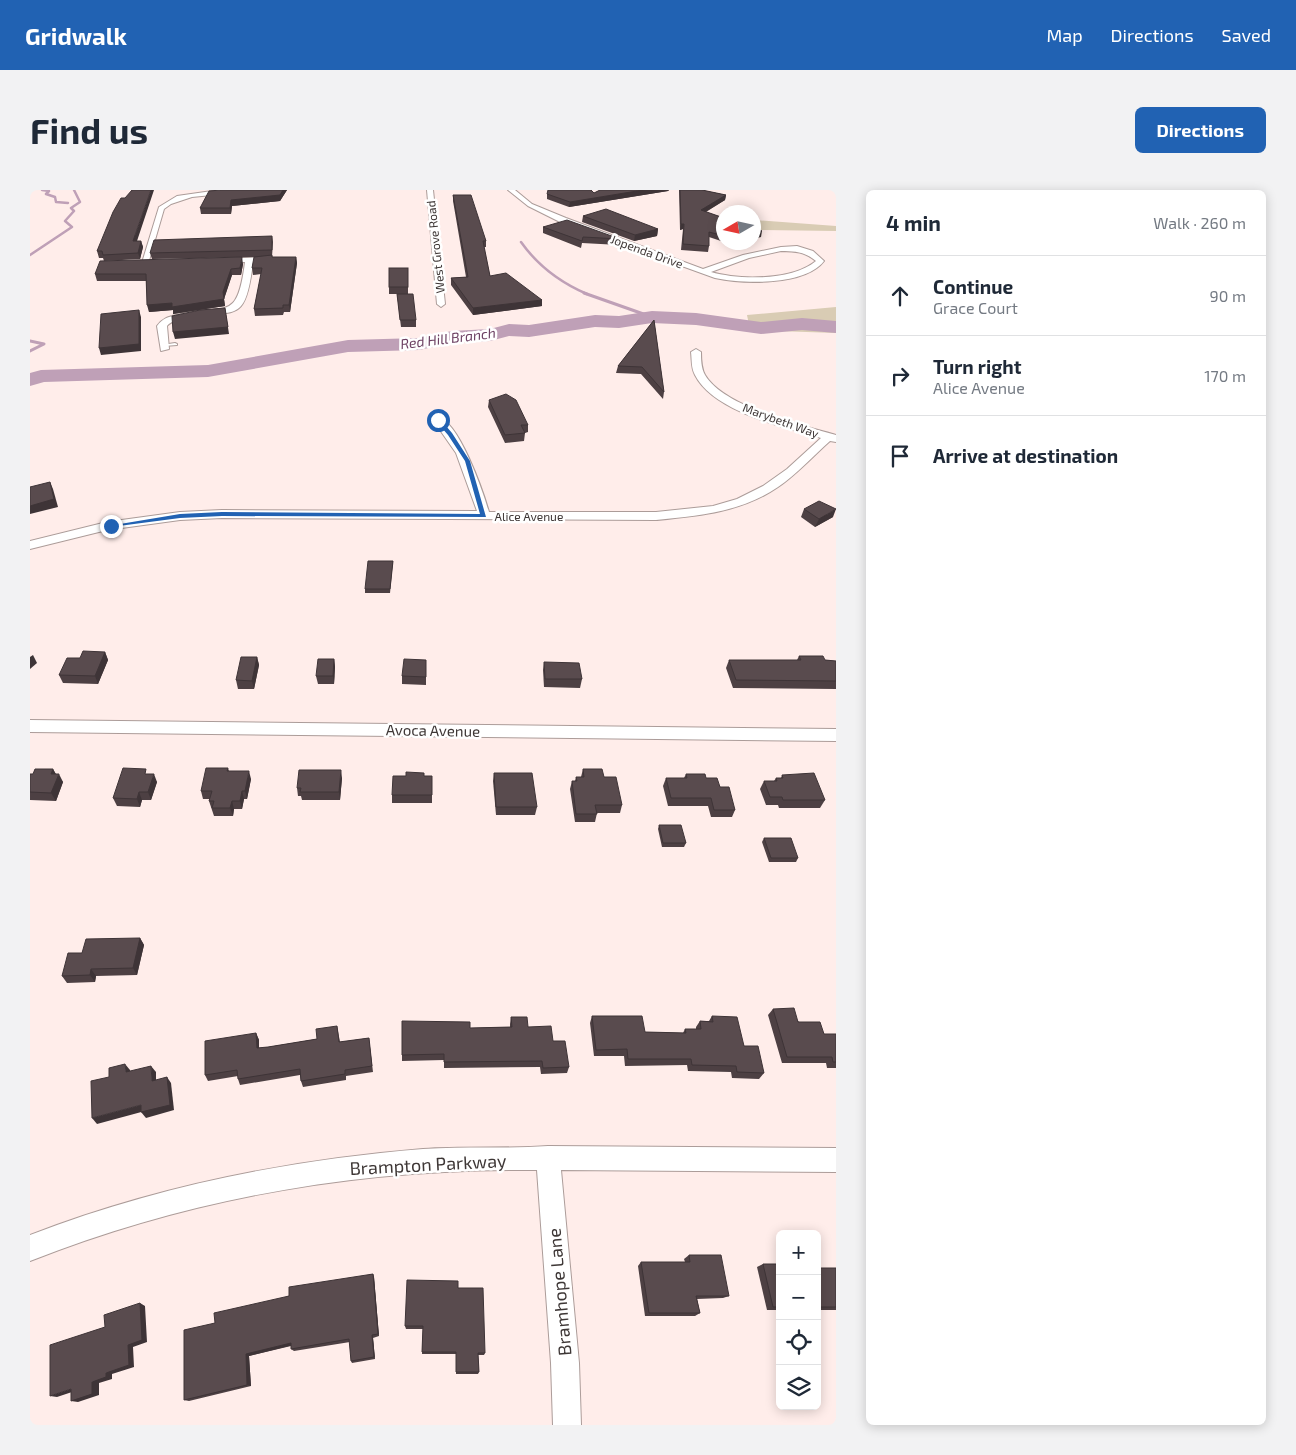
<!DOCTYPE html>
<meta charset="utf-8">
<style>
:root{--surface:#fff;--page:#f2f2f3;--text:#1f2937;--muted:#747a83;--line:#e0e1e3;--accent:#2162b3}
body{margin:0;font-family:"Exo 2",sans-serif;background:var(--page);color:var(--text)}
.controls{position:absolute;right:15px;bottom:15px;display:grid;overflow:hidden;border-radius:8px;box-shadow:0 2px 12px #0003}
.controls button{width:45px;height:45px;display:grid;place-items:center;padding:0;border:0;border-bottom:1px solid var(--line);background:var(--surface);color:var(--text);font:25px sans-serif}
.compass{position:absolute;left:686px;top:15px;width:45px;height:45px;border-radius:50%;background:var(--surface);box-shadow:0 2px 12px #0003;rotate:261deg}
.stop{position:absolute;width:15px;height:15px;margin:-11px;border:4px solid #2162b3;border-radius:50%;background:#fff}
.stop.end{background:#2162b3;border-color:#fff;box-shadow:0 1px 5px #0008}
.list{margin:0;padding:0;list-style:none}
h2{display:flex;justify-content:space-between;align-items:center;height:65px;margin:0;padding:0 20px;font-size:21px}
h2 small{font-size:16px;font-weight:400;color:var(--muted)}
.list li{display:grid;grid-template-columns:32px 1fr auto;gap:15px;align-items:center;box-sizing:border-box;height:80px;padding:0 20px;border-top:1px solid var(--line)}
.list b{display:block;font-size:19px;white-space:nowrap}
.list p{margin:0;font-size:16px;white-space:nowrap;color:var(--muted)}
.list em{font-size:16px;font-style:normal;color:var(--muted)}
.icon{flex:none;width:28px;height:28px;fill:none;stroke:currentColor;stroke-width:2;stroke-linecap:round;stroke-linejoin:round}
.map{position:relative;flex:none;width:806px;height:1235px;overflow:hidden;border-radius:8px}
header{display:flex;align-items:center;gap:30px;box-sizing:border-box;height:70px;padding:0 25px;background:var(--accent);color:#fff}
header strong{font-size:24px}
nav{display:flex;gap:28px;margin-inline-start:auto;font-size:18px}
.intro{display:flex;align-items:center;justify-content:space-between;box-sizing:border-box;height:120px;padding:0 30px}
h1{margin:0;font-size:35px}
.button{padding:12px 22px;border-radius:8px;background:var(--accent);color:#fff;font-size:18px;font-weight:700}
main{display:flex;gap:30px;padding:0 30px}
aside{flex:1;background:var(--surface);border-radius:8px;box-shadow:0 2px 12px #0003}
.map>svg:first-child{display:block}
.green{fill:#d9ccb4}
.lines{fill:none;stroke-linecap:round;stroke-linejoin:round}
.stream-far1{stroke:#bfa0b7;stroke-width:2.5}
.stream{stroke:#bfa0b7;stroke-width:3}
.river{fill:#bfa0b7;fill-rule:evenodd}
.service-casing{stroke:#ac9c99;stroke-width:2}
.minor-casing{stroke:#ac9c99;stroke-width:2}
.service{fill:#fff;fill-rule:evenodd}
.minor{fill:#fff;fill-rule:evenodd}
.wall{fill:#4d4043}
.shaded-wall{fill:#3e3437}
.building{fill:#594b4e;stroke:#3e3437}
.route{fill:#2162b3}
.labels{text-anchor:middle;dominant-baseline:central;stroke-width:5;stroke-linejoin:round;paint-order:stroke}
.far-street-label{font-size:12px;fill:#3e3736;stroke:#fff}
.far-water-label{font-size:14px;font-style:italic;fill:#6d4163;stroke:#fff}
.street-label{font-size:15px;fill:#3e3736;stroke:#fff}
.near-street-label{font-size:18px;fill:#3e3736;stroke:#fff}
</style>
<header>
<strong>Gridwalk</strong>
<nav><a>Map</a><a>Directions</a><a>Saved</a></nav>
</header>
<div class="intro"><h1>Find us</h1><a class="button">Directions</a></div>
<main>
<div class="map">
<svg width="806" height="1235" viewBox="0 0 806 1235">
<rect width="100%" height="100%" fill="#ffedea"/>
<!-- green -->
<g class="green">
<polygon points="724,30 806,36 806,41 724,40"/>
<polygon points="806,117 806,143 720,140 717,125"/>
</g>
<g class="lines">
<!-- stream-far1 -->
<g class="stream-far1">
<polyline points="12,0 19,1 16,4 25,7 26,12 38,13"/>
<path d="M 491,52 C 508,76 529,92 557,104"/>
<polyline points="0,65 42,37 35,31 44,21 41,18 50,12 44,0"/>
</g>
<!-- stream -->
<g class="stream">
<polyline points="554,103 622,127"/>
<polyline points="0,151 14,154 0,161"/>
</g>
<!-- river -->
<polygon class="river" points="622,121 666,123 731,132 772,128 806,131 806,143 772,140 731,144 666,135 622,133 589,138 565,137 499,147 479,146 460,151 422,153 389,160 318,162 178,187 14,192 0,196 0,183 11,180 178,175 318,150 389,148 422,141 460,139 479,134 499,135 565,125 589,126"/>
<defs>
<polygon id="service" points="145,153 147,154 147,155 134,156 132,155"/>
<g id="minor">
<polygon points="189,0 231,0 162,7 141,14 134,19 118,74 111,76 129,17 147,6"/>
<polygon points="397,0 403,0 415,114 411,117 407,114"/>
<path d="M 478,0 L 485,0 L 502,14 L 536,28 L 673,79 L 713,65 L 751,57 L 767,56 L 783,61 L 794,71 C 775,96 713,94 685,88 L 530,32 L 498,16 ZM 751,61 C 765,61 775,62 786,71 C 762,91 709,90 681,82 L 719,68 Z"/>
<path d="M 239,67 L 242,67 L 242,71 L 223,72 C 215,139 204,117 154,128 C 147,130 141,131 137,136 L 139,159 L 131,161 L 127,136 C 133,128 138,127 147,125 C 194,112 207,136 215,72 L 189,73 L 185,71 L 186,69 Z"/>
<path d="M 666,159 L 671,162 C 671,169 671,178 675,185 C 694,217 771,235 806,245 L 806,252 L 800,251 C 783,266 767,284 748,297 C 712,322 668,326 626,330 L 192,328 L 150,330 L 77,340 L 0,359 L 0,351 L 77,332 L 150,322 L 192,320 L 447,321 L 426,263 L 403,230 L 408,227 C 429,232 453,301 459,322 L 626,322 L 683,316 L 707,309 L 733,296 L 757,279 L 791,248 C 754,237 684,222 665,185 C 661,178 662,170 661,162 Z"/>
<polygon points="0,530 806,539 806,551 0,542"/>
<path d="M 518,956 L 806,958 L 806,982 L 531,980 L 549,1173 L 551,1235 L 523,1235 L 521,1173 L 507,980 C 333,978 162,1007 0,1071 L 0,1045 C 127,996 258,970 393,959 C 435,956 477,959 518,956 Z"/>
</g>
</defs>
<!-- service casing -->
<use href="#service" class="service-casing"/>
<!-- minor casing -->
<use href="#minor" class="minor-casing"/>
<!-- service -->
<use href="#service" class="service"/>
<!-- minor -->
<use href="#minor" class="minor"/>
</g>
<!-- wall -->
<g class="wall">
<polygon points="191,0 257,0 250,11 202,16 201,24 171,24 170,18"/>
<polygon points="570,0 639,0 638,1 539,17 517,9 517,4 564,3"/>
<polygon points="649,0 672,0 696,5 695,10 676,22 694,28 694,52 679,47 679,56 678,62 651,60 653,39 650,40"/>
<polygon points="423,5 456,51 456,57 454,57 460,86 512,110 512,116 443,125 421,95 421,88 436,87 423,11"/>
<polygon points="95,8 107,51 111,51 113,57 110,69 74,71 73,68 69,68 67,61"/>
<polygon points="553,26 628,39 627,46 604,51 552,32"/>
<polygon points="513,37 590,49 589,55 552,53 551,58 513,43"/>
<polygon points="242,46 243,52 242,67 266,67 267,73 260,122 254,122 253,125 225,126 224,119 231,84 223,85 222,78 225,67 122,69 120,63"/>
<polygon points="695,52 714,52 705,56"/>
<polygon points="213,74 211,85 202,85 194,109 195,116 143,124 143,120 119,122 116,91 67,91 65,84"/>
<polygon points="378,78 378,104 359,104 359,97"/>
<polygon points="367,104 386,130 386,137 371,137"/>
<polygon points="624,130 634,202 633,209 611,184 586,183 588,176"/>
<polygon points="459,210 498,235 498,242 495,243 494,251 475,253 458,217"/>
<polygon points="774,319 803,327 785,337 771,327"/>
<polygon points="363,371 360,403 335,403 335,399"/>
<polygon points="75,462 78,470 68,494 33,493 29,485 50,468"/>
<polygon points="769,466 795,470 806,471 806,499 703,498 696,478 699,470 767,470"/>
<polygon points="227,467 229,475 224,499 208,499 206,490"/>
<polygon points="304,469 305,477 304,494 288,494 286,486"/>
<polygon points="396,470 396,495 372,494 372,486"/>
<polygon points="514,472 552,489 550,498 514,497 513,480"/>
<polygon points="198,578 199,581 221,589 217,609 214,609 212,619 204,619 203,626 184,626 179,611 180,609 173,609 171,601"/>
<polygon points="23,579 26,584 33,592 26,611 0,610 0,584 3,584"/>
<polygon points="553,579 574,587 592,615 590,623 567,623 565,632 545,632 540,599 542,591 545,591 546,587 551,587"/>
<polygon points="464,583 507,617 505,625 466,625 463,591"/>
<polygon points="118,584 127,592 121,610 112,610 110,617 87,616 83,608"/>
<polygon points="656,584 676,588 690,597 705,620 702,627 681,627 678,616 638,616 633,596 636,588 654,588"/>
<polygon points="752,585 795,610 790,618 749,618 748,615 736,615 730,599 734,591 744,591 746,588 751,588"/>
<polygon points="394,586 402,586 402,613 362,613 362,605"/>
<polygon points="312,588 310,610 272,610 271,606 268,606 267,598"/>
<polygon points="629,635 656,653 654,657 632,657 628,639"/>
<polygon points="734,648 768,668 766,672 739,672 732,652"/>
<polygon points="110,748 114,755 107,785 66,786 65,792 37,793 32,786 52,763"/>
<polygon points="743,819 794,844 806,844 806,878 797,878 796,873 752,873 738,825"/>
<polygon points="562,826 615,842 653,843 655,839 666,839 666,837 670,831 679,831 682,826 714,856 734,883 729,889 702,888 701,882 658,881 657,875 595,876 594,866 564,866 560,833"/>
<polygon points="481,827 523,851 539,877 537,883 511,884 510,877 414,878 414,870 372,871 372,865 440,838 480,837 480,834"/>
<polygon points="307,836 310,852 339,848 343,882 316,886 316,890 273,897 271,891 270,885 210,895 208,889 208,886 178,891 175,885 226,843 229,850 229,858 238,857 287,849"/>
<polygon points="659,1065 699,1106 693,1108 667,1109 670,1123 665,1126 615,1126 608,1076 611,1072 655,1072 654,1069"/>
<polygon points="733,1074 750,1074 750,1120 737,1120 727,1077"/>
<polygon points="787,1074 788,1078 806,1078 806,1120 787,1120"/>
<polygon points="343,1084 344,1087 349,1146 343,1148 345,1169 322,1173 321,1171 320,1152 264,1161 261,1159 261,1156 219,1166 221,1196 159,1211 154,1210 185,1133 259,1106"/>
<polygon points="428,1098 455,1163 454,1165 448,1165 449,1182 448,1184 426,1184 426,1164 392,1164 393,1139 376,1139 375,1136"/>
</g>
<!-- shaded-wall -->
<g class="shaded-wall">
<polygon points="121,0 124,0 105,57 103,51"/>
<polygon points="253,0 257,0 250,11 202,16 201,24 200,18 201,10"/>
<polygon points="613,0 639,0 638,1 539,17 540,12"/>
<polygon points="696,5 695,10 670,25 671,20"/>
<polygon points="651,34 654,34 653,39 650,40"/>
<polygon points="628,39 627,46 604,51 605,45"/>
<polygon points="732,41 731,47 724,49 724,44"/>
<polygon points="111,51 113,57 110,69 108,63"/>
<polygon points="706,52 714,52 705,56"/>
<polygon points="212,67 213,74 211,85 210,78"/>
<polygon points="266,67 267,73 260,122 259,115"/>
<polygon points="201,79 202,85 194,109 193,102"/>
<polygon points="194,109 195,116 143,124 143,120 119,122 117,115"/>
<polygon points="512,110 512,116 443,125 443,118"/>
<polygon points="195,118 199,144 145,149 143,142"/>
<polygon points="109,120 111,127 111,161 71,165 69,158"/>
<polygon points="20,292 23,299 28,317 0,324 0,316"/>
<polygon points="806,319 803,327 785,337 789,329"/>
<polygon points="75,462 78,470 68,494 65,486"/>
<polygon points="3,465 7,473 0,479 0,467"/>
<polygon points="227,467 229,475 224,499 222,491"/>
<polygon points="304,469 305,477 304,494 303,486"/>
<polygon points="23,579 27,587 21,584"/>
<polygon points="311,580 312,588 310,610 309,602"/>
<polygon points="219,581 221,589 217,609 215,601"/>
<polygon points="29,584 33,592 26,611 21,603"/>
<polygon points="124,584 127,592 121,610 118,602"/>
<polygon points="212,601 214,609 212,619 210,611"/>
<polygon points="109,602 112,610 110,617 107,609"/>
<polygon points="202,611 204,619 203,626 200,618"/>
<polygon points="110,748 114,755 107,785 103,778"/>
<polygon points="61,779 66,786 65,792 60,785"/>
<polygon points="226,843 229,850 229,864 227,858"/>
<polygon points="95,874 100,880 100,888 96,882"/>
<polygon points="121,876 126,882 126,897 122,891"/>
<polygon points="137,887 141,893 144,920 116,928 111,922"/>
<polygon points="111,915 115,921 67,934 62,928"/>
<polygon points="343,1084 344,1087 349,1146 348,1144"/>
<polygon points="110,1113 115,1116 117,1152 103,1157 104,1177 82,1184 82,1189 69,1193 69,1205 48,1212 41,1211 62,1192 76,1183 98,1155"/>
<polygon points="342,1145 343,1148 345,1169 344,1167"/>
<polygon points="261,1153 263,1155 219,1166 221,1196 217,1195 216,1164"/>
<polygon points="41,1199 48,1200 27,1207 20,1206"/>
</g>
<!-- building -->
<g class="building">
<polygon points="102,0 121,0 103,51 111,51 108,63 73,65 72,61 67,61 83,22 91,8 95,8"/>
<polygon points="191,0 253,0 250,5 201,10 200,18 170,18 179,1"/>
<polygon points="518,0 561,0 564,3 570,0 613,0 540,12 517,4"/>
<polygon points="650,0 672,0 696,5 671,20 694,28 694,46 679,42 679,56 653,54 654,34 651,34"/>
<polygon points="423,5 441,5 456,51 453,51 460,86 476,83 512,110 443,118 421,88 438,87"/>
<polygon points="576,19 628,39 605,45 553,26"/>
<polygon points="537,30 590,49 553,47 552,51 513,37"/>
<polygon points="724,38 732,41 724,44"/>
<polygon points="242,46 242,60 120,63 124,50"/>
<polygon points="242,65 242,67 266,67 259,115 253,115 253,118 224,119 232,78 222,78 224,67"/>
<polygon points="212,67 210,78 201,79 193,102 194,109 142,117 142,113 117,115 116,84 65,84 70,71"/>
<rect x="359" y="78" width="19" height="19"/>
<polygon points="367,104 383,104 386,130 370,130"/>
<polygon points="195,118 198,137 143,142 142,126 170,120"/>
<polygon points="109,120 109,154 69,158 71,124"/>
<polygon points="624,130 634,202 612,177 588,176"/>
<polygon points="476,204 486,210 498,235 491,235 495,243 475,245 459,210"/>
<polygon points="20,292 24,309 0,316 0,297"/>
<polygon points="789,311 806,319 789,329 774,319"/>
<polygon points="338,371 363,371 360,399 335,399"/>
<polygon points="53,461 75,462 65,486 29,485 37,468 50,468"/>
<polygon points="769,466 793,466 795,470 806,471 806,491 706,490 699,470 771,470"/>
<polygon points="211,467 227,467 222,491 206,490"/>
<polygon points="288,469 304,469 303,486 286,486"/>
<polygon points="374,469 396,470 396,487 372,486"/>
<polygon points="514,472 549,473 552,489 515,489"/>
<polygon points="93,578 116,579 115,584 124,584 118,602 109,602 107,609 83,608"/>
<polygon points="176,578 198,578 197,581 219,581 215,601 212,601 210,611 202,611 200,618 182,618 184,611 179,611 182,601 171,601"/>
<polygon points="5,579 23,579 21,584 29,584 21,603 0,602 0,584 3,584"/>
<polygon points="553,579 572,579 574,587 586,587 592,615 565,615 567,624 546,624 542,591 547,591 546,587 554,587"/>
<polygon points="269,580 311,580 309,602 270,602 271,598 267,598"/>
<polygon points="376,582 394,583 394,586 402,586 402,605 362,605 363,586 376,586"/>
<polygon points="464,583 502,583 507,617 466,617"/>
<polygon points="784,583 795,610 753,610 752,607 740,607 734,591 747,591 746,588 753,588 752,585"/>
<polygon points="656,584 675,584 676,588 687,588 690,597 699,597 705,620 684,620 681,608 641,608 636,588 657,588"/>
<polygon points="629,635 651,635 656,653 633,653"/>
<polygon points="734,648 761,648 768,668 741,668"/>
<polygon points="110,748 103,778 61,779 60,785 32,786 38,763 52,763 56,749"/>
<polygon points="764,818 768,832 790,832 794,844 806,844 806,872 803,872 802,867 757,867 743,819"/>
<polygon points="562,826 612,826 615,842 656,843 655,839 671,839 670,831 683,832 682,826 707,827 714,856 728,856 734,883 707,882 706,876 662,875 661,869 598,869 597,859 566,860"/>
<polygon points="481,827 497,827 498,837 521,836 523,851 535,851 539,877 513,878 512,871 414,872 414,864 372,865 372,831 440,832 440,838 482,837"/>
<polygon points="307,836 309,852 339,848 342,876 315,880 315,884 271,891 270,879 208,889 207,880 175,885 175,851 226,843 227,858 238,857 287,849 286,839"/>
<polygon points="95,874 96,882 121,876 122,891 137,887 140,915 111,922 111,915 62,928 61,891 79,887 79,878"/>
<polygon points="659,1065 691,1065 699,1106 666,1106 670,1123 619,1123 611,1072 660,1072"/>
<polygon points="733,1074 750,1074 750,1117 743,1117"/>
<polygon points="787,1074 788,1078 806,1078 806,1117 787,1117"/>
<polygon points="343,1084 348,1144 342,1145 344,1167 321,1171 319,1149 261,1159 261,1153 216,1164 217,1195 154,1210 154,1140 185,1133 184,1123 259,1106 259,1097"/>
<polygon points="377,1090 428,1091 428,1098 453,1098 455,1163 448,1163 449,1182 426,1182 426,1162 392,1162 393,1136 375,1136"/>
<polygon points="110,1113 112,1150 98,1155 99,1175 76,1183 76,1187 62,1192 62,1204 41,1211 41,1199 20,1206 20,1155 75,1137 74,1125"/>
</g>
<!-- route -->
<polygon class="route" points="410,229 422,243 440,271 456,327 192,326 150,328 81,337 78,336 150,324 192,322 450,324 435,271 418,245 405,230"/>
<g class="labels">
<!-- far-street labels -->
<g class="far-street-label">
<text transform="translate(405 57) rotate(-96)">West Grove Road</text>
<text transform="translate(617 61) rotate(20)">Jopenda Drive</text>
<text transform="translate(751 230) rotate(20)">Marybeth Way</text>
<text x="499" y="326">Alice Avenue</text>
</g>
<!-- far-water labels -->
<g class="far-water-label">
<text transform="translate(418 148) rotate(-7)">Red Hill Branch</text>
</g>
<!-- street labels -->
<g class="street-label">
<text transform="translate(403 540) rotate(1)">Avoca Avenue</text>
</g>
<!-- near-street labels -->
<g class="near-street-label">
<text transform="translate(398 974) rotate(-3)">Brampton Parkway</text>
<text transform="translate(529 1102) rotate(-95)">Bramhope Lane</text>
</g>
</g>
</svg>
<div class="controls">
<button>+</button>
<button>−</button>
<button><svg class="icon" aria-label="locate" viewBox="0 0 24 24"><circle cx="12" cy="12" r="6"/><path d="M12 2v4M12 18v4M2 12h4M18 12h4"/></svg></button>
<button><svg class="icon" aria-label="layers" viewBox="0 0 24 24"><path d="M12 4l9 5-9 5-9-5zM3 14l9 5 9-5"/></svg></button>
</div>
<svg class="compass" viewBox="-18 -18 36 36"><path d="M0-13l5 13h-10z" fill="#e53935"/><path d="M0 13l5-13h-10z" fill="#747a83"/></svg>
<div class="stop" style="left:408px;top:230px"></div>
<div class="stop end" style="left:81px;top:336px"></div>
</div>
<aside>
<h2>4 min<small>Walk · 260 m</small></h2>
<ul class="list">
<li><svg class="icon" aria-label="ahead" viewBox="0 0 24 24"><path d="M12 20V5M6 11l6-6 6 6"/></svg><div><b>Continue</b><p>Grace Court</p></div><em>90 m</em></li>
<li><svg class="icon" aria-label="right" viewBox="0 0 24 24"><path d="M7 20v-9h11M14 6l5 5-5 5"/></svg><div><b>Turn right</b><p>Alice Avenue</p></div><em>170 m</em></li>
<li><svg class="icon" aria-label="arrive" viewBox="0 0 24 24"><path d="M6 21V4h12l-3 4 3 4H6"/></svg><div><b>Arrive at destination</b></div></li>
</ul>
</aside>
</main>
